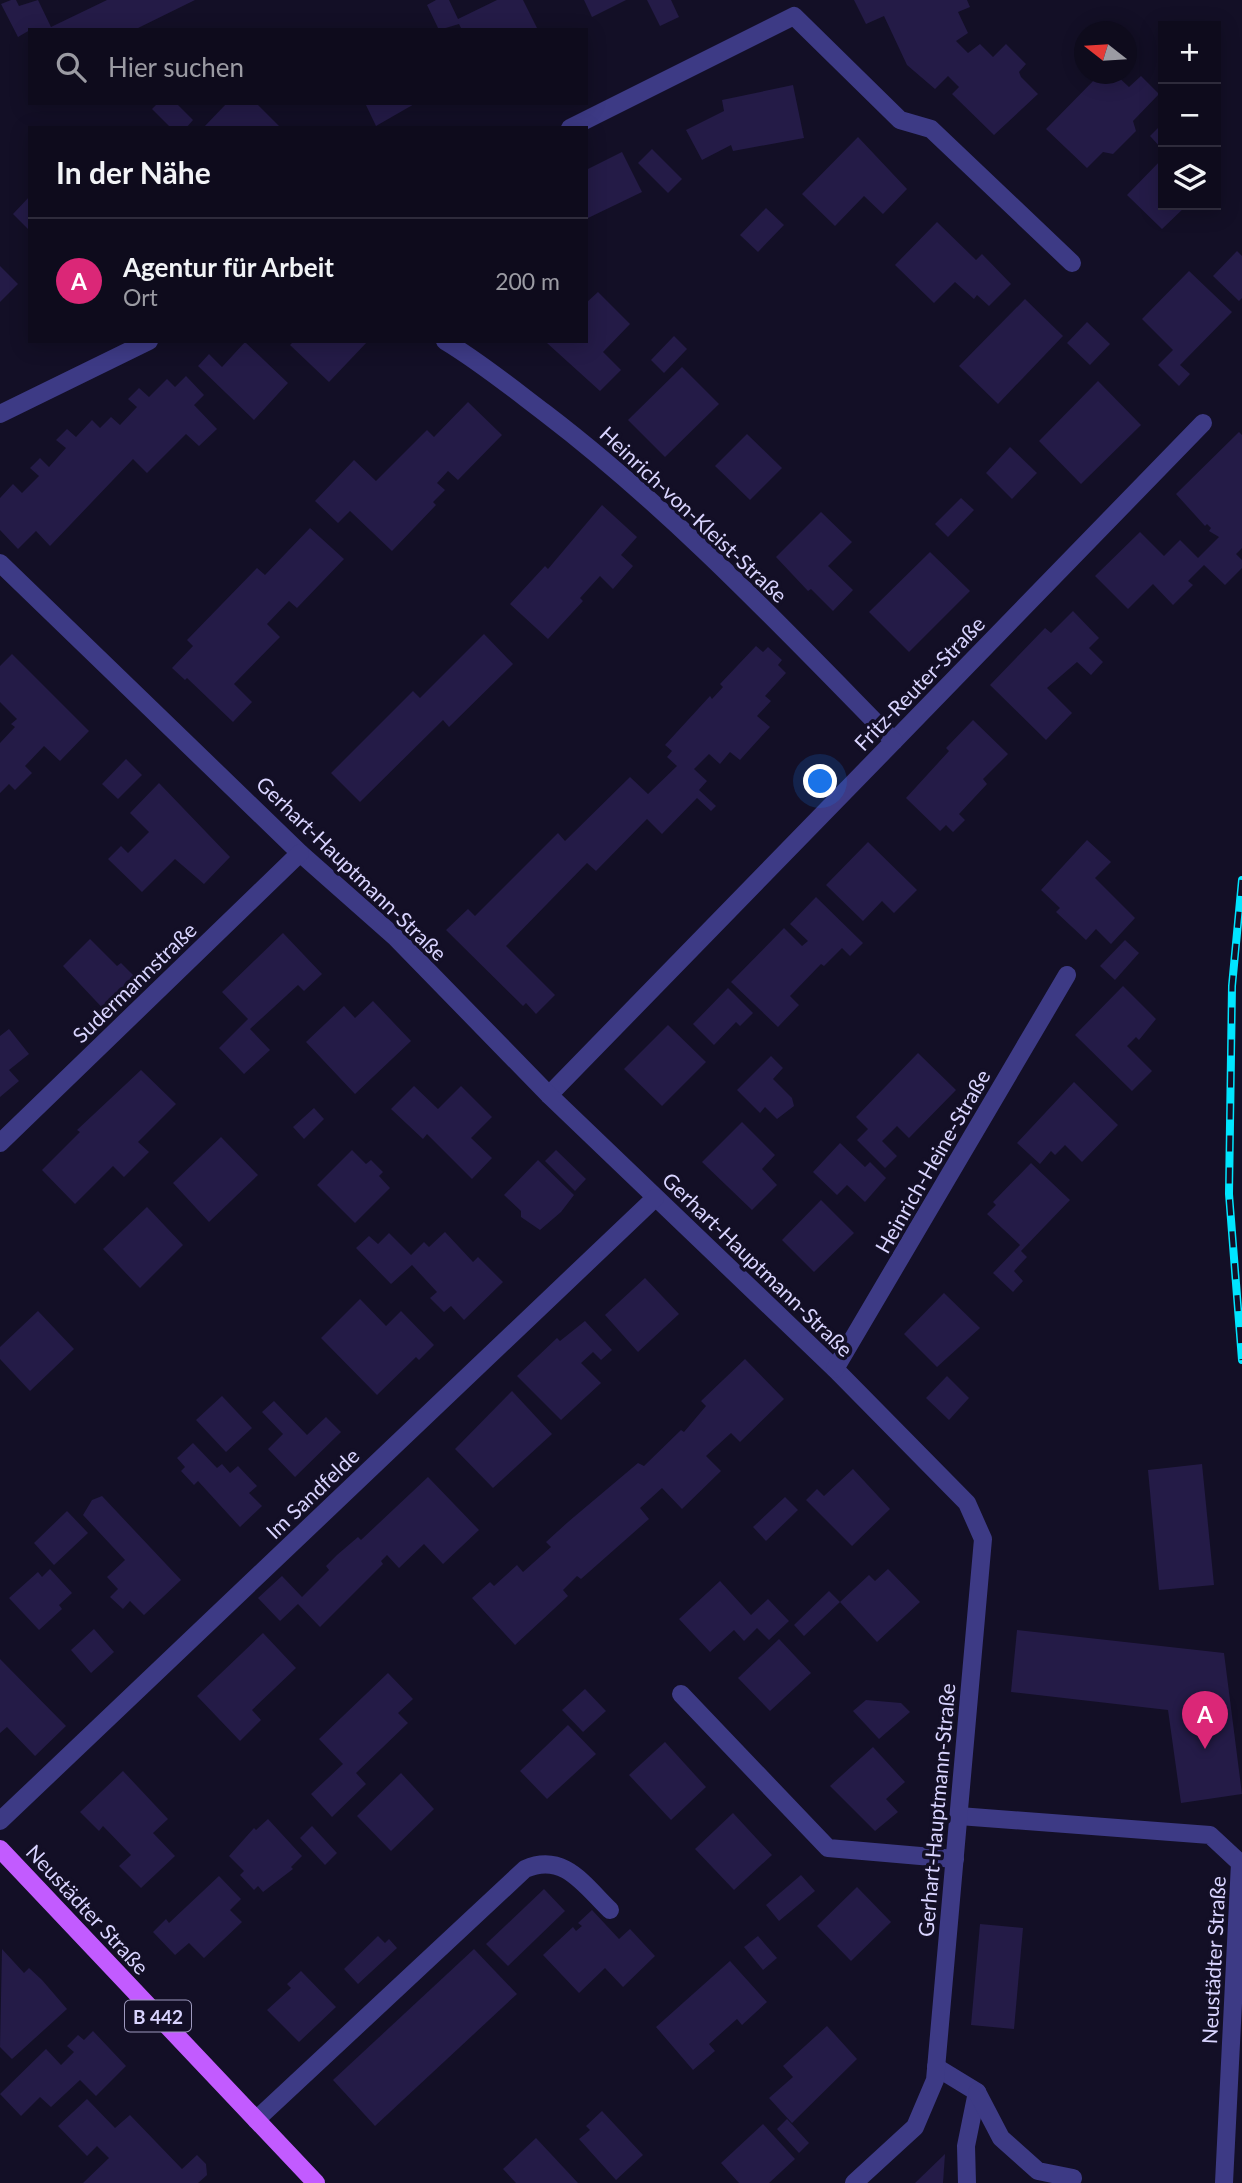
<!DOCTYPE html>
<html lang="de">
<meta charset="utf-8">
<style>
:root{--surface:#0e0b1c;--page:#171425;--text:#f1f3f6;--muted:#9b9ba3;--line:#2e2b3b;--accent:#db2777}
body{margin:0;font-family:Lato,sans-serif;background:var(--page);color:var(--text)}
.controls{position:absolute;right:21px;top:21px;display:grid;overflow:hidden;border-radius:0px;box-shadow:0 4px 18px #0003}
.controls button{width:63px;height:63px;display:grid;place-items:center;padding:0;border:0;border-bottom:2px solid var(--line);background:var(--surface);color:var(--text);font:35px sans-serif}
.compass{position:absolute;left:1074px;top:21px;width:63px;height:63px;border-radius:50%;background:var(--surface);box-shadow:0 4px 18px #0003;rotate:287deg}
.you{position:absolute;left:821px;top:782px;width:24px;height:24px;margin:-18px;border:5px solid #fff;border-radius:50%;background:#1a73e8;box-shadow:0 0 0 10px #1a73e833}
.badge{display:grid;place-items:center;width:46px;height:46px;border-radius:50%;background:var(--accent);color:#fff;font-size:23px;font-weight:700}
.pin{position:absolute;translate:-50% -58px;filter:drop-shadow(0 2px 4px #0008)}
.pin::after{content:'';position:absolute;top:37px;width:24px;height:21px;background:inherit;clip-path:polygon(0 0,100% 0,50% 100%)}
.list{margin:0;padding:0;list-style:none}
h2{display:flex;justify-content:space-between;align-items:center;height:91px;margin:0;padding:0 28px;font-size:30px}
h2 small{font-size:23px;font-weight:400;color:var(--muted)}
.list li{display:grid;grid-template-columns:46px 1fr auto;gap:21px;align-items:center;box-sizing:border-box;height:126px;padding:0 28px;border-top:2px solid var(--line)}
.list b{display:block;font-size:26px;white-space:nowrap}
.list p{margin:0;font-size:23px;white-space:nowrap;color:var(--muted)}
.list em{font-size:23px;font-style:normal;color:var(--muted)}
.icon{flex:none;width:38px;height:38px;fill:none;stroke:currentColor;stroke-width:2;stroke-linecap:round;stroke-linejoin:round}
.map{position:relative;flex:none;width:1242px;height:2183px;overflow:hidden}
.search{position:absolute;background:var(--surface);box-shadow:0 4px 18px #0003;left:28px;top:28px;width:560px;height:77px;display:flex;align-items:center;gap:18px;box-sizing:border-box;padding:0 24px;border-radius:0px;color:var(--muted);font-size:26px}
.panel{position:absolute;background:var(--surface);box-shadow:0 4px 18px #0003;left:28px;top:126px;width:560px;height:217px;border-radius:0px}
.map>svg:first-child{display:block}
.building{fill:#241b47}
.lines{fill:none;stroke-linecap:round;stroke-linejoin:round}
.service{stroke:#3d3a85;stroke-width:18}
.minor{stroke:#3d3a85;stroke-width:18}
.primary{stroke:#c25bff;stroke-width:18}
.rail-casing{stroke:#00e5ff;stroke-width:8}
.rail{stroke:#130f26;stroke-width:5;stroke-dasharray:16;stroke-linecap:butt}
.labels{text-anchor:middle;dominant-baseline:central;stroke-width:7;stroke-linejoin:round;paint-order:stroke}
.shield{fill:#130f26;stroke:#9e99be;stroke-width:2}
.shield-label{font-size:19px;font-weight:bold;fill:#d9d4ff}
.street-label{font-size:21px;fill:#d9d4ff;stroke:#130f26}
</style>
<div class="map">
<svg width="1242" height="2183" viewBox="0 0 1242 2183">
<rect width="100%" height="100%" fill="#130f26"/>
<!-- building -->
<g class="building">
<polygon points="11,0 16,0 19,6 38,0 51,27 107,0 195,0 134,30 30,30 18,37 1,4"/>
<polygon points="436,0 449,0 458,19 497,0 523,0 538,30 462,30 459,24 439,30 427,5"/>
<polygon points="584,0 626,0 592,17"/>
<polygon points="647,0 671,0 679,17 660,26"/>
<polygon points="854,0 967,0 970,7 958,12 968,33 956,41 968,53 980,44 993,57 1006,44 1026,64 1019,72 1021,77 1038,94 994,135 952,94 959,87 948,76 935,89 907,65 884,16 866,24"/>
<polygon points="1100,74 1115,74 1129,87 1141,76 1159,94 1133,121 1136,131 1113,154 1103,152 1087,168 1046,129"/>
<polygon points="793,85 804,138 733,151 731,145 702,160 686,130 724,111 722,100"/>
<polygon points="158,103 176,103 193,120 186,128 171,128 152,109"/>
<polygon points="227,103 256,103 281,128 203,128"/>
<polygon points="365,103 416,103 376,126"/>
<polygon points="1163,123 1163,150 1150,136"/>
<polygon points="858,137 907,189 883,214 864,196 835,226 802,194"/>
<polygon points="652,149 682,179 668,193 638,163"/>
<polygon points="622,152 642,192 586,219 586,170"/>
<polygon points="1163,158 1163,205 1187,205 1162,229 1127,195"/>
<polygon points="30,196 30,231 13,214"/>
<polygon points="766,208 784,225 758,252 740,235"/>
<polygon points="937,222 976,260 982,254 1011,284 989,306 977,295 974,299 955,282 934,303 895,265"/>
<polygon points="1237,251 1242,256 1242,298 1239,301 1213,276"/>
<polygon points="0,266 18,284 0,302"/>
<polygon points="1189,271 1232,312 1180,365 1190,374 1179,386 1158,365 1173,350 1142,319"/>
<polygon points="598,292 630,324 603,352 621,370 600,391 547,343 586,341 586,303"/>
<polygon points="1025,299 1063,336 998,404 959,366"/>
<polygon points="1087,322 1110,344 1090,365 1067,343"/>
<polygon points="674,336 687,349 664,373 651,360"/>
<polygon points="294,341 368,341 329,382 290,345"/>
<polygon points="245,342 288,383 254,420 198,366 209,354 222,367"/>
<polygon points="682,367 719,404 665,457 628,420"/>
<polygon points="186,376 204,395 194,405 217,429 199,446 186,434 147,473 133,459 50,546 36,531 18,549 0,530 0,498 13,484 22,493 39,476 30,468 40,458 49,467 66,448 56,440 67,429 76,437 92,420 100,428 111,417 120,425 137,407 128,399 139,388 149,397 167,379 175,387"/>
<polygon points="1098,381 1141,425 1081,484 1039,441"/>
<polygon points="468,402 502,435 458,480 448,471 437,483 445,490 433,502 436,505 392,551 350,511 338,523 315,501 354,460 376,481 427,430 434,437"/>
<polygon points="1239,432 1242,435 1242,548 1236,554 1242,560 1242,568 1225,585 1204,565 1188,581 1193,585 1173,605 1153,584 1128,609 1095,576 1140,532 1164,556 1180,540 1198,558 1219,537 1209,531 1211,528 1207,524 1205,526 1176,494"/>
<polygon points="747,434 782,468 750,500 715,466"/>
<polygon points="1010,447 1037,473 1012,499 986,473"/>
<polygon points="961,498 974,510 948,537 935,524"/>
<polygon points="602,505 637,537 621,555 633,566 613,589 600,576 580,598 583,601 548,639 510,604 545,566 548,569"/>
<polygon points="821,512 852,542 828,566 853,590 833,611 811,589 808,591 776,557"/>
<polygon points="310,528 344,559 297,608 289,601 267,624 280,637 234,684 252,702 233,722 187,678 185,680 172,668 193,646 187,640 257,568 265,575"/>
<polygon points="930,552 970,591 909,652 869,612"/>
<polygon points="1073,611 1099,638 1089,648 1103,662 1091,675 1077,662 1047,688 1072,713 1046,740 990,685 1045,628 1051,633"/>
<polygon points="484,634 513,664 449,727 443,720 360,802 331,773 413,691 420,698"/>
<polygon points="756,646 763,652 768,647 782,660 778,665 786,673 765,696 771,701 757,716 770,727 740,760 730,752 720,764 709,754 694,769 707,781 699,790 716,806 711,811 697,798 662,834 647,819 596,871 587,863 506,946 555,995 536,1014 526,1003 523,1006 446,930 468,909 475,916 558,833 565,841 630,777 648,794 677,766 667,757 672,751 665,745 710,696 712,699 723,687 720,684"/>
<polygon points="12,654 89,731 60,761 44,746 25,766 32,773 15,790 9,784 0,793 0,743 15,727 11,724 17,719 0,702 0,666"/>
<polygon points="973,720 1008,754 983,779 987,784 959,814 965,820 953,832 946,825 940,831 906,798 949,751 946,748"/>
<polygon points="126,759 142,775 118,799 102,784"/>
<polygon points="159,783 230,857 204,884 175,859 142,892 108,859 121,846 128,853 149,832 130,813"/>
<polygon points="1087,840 1111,862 1095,878 1135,918 1111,944 1096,929 1086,940 1056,912 1060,908 1041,890"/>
<polygon points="868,842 917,890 894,913 882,901 863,921 826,885"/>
<polygon points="816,897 863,943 850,956 842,948 824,966 821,964 790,996 799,1005 778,1027 731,982 784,928 802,946 808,941 790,924"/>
<polygon points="283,933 322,974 304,991 298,985 250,1029 270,1050 244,1074 219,1048 248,1019 222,992"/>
<polygon points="90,939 117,966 121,963 142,984 110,1016 63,966"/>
<polygon points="1125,940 1139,953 1115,980 1100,966"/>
<polygon points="1123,986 1156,1019 1139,1040 1136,1037 1127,1046 1152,1071 1132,1091 1075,1035"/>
<polygon points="728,988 753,1013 740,1026 736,1022 714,1045 693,1024"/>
<polygon points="373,1001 411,1041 355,1094 306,1042 344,1006 355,1018"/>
<polygon points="668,1025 706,1062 662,1106 624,1069"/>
<polygon points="9,1029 29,1054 9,1070 19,1081 0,1097 0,1036"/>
<polygon points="918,1053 956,1090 909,1138 897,1126 882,1141 897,1156 885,1168 857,1140 868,1129 856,1117"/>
<polygon points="771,1056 783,1068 773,1079 792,1098 794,1106 777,1119 765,1107 760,1113 737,1090"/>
<polygon points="141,1070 176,1104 138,1142 149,1152 124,1177 113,1166 75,1204 42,1170 80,1132 77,1130"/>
<polygon points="1074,1082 1118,1125 1082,1162 1065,1145 1055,1155 1051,1151 1040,1164 1017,1143"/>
<polygon points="414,1086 438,1109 461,1086 492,1117 471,1138 492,1158 472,1179 427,1134 423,1139 391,1109"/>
<polygon points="314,1108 324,1119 304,1139 293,1127"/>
<polygon points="742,1122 775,1155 762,1169 777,1185 752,1210 702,1162"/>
<polygon points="221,1137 258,1175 209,1222 173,1183"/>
<polygon points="840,1143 865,1167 870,1162 886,1178 865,1202 847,1185 837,1195 813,1172"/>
<polygon points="352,1150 366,1164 371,1160 383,1172 379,1176 390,1188 355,1223 317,1185"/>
<polygon points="556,1150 586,1179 575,1191 545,1161"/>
<polygon points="538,1160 574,1195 561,1212 540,1230 521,1217 521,1211 504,1195"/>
<polygon points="1031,1163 1070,1200 1021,1251 1027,1257 1014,1271 1023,1281 1013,1292 993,1273 1020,1245 987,1214 996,1205 993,1202"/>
<polygon points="821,1200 854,1233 814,1272 782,1240"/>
<polygon points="147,1207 183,1245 140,1288 103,1249"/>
<polygon points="445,1232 473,1262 478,1257 503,1282 464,1320 451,1306 444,1312 430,1298 437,1292 412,1265 391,1284 356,1248 369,1236 378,1244 389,1233 411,1255 424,1242 429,1247"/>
<polygon points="645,1278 679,1314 638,1352 605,1315"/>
<polygon points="944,1293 980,1328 937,1367 904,1334"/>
<polygon points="360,1299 386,1326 401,1311 434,1345 419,1360 416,1357 377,1395 321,1338"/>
<polygon points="38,1311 74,1349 30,1391 0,1359 0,1347"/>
<polygon points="585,1321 612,1350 601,1360 593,1352 581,1363 601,1383 561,1420 517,1376 557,1338 560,1341"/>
<polygon points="745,1359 784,1399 740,1442 731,1433 706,1456 721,1471 682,1509 662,1488 640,1508 649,1519 581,1579 577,1576 563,1590 568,1596 515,1645 472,1598 490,1582 494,1586 517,1565 523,1572 551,1547 546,1542 568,1522 638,1463 644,1466 681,1430 684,1432 706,1406 701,1401"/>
<polygon points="947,1376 969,1398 949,1420 926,1398"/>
<polygon points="512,1391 552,1434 493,1488 455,1449"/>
<polygon points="222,1396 252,1428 226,1452 196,1420"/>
<polygon points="274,1401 307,1435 326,1417 341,1432 295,1477 268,1449 283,1434 262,1412"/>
<polygon points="193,1443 217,1468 222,1464 230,1473 238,1466 257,1486 249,1493 262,1506 240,1527 198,1481 194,1485 181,1471 185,1467 177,1458"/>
<polygon points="1202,1464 1214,1585 1159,1590 1148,1470"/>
<polygon points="853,1469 890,1509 852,1546 806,1500 817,1489 824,1496"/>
<polygon points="428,1477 479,1530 443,1564 424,1544 399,1568 387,1555 381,1561 383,1564 320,1627 298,1604 280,1621 258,1598 282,1576 302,1597 329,1570 326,1566 337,1555 358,1537 361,1540"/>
<polygon points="102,1496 181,1580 144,1615 130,1601 123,1609 110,1597 118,1589 107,1577 125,1560 83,1515 92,1500"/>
<polygon points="785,1497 798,1510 766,1541 753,1527"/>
<polygon points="67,1511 88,1533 54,1565 34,1543"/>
<polygon points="50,1569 72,1593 59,1605 62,1609 39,1630 9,1598 38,1572 42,1577"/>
<polygon points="888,1569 920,1602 877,1642 840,1602 804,1636 794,1625 829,1591 840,1602 869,1575 875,1581"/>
<polygon points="720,1581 751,1615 768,1599 789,1621 769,1640 757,1628 744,1641 734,1630 710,1652 679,1619"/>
<polygon points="94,1629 114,1652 91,1673 71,1650"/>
<polygon points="1017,1630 1224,1653 1242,1794 1181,1803 1168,1710 1011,1692"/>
<polygon points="263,1633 296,1668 252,1710 261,1720 240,1741 197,1696"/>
<polygon points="779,1639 811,1673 770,1711 738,1678"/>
<polygon points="0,1659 66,1726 35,1756 7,1727 0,1733"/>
<polygon points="388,1673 413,1699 398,1713 408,1723 356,1773 366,1784 332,1817 311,1794 343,1764 319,1739"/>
<polygon points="585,1689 606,1711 583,1732 562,1710"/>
<polygon points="866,1700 901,1703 910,1712 879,1739 853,1711"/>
<polygon points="568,1725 596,1754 547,1799 520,1771"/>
<polygon points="665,1742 706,1787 671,1820 629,1775"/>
<polygon points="873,1747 905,1782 886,1799 898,1812 875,1831 830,1786"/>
<polygon points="123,1771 168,1819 153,1833 175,1856 141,1888 119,1866 131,1855 103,1826 99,1831 80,1812"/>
<polygon points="401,1773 434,1809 391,1851 357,1816"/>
<polygon points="733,1813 772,1855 734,1890 695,1849"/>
<polygon points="268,1819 302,1856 291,1867 293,1869 263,1892 258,1886 254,1890 240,1875 244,1871 229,1856 254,1828 256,1830"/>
<polygon points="312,1826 337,1853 325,1865 300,1838"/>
<polygon points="801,1875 815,1891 779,1921 766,1905"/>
<polygon points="219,1876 241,1899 230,1910 242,1922 204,1958 189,1943 175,1955 153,1932 166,1919 169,1923"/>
<polygon points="857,1887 891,1922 851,1961 817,1926"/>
<polygon points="544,1889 565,1911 508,1966 486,1944"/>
<polygon points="592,1910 619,1939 630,1929 655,1956 623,1987 605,1968 579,1993 543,1955 573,1927 576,1931 582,1926 578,1923"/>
<polygon points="980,1924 1023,1928 1014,2029 971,2025"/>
<polygon points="378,1936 385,1943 389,1939 397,1948 358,1984 344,1969"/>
<polygon points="758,1936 777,1958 763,1970 744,1947"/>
<polygon points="2,1949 24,1973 29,1968 42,1980 67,2009 12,2059 0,2047"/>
<polygon points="474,1949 517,1994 375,2126 333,2080"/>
<polygon points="730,1961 767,2002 742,2025 737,2019 709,2044 715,2051 693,2070 656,2027"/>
<polygon points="301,1971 336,2007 299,2042 267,2010 291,1988 287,1984"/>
<polygon points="827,2026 857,2059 792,2123 769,2098 793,2077 783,2066"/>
<polygon points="93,2031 126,2066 96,2096 80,2080 51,2107 40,2097 21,2116 0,2094 46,2049 61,2065 74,2052 67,2046 78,2035 84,2040"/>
<polygon points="87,2099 115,2128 130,2115 182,2169 197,2155 206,2164 207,2175 198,2183 83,2183 109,2158 97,2146 87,2156 58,2126"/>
<polygon points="602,2111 643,2155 616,2180 579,2139 590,2130 586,2126"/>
<polygon points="787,2119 809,2143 799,2153 777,2129"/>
<polygon points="763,2124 795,2159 769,2183 739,2183 721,2163"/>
<polygon points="536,2138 578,2183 516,2183 503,2169"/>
<polygon points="945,2154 943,2183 915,2183"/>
</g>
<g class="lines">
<!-- service -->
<g class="service">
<polyline points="894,741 1203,423"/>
<polyline points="681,1694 828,1848 955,1859"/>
<polyline points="959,1816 1210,1835 1240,1863 1224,2183"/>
<polyline points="936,2067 977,2092 966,2146 967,2183"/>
<polyline points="977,2092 1001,2138 1038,2171 1073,2178"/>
<path d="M 256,2120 L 525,1869 C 564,1852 584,1885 610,1910"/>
</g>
<!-- minor -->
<g class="minor">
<polyline points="570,128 794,16 900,120 931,129 1072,263"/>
<path d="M 445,341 C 480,362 512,388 545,413 C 672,510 782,627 894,741 L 549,1095"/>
<polyline points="0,414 149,341"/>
<polyline points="0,563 300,853 395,937 549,1095 835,1369 967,1503 983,1539 935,2080 915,2127 854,2183"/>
<polyline points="0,1143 300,853"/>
<polyline points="835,1369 1067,975"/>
<polyline points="0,1821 655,1198"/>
</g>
<!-- primary -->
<polyline class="primary" points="0,1849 316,2183"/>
<defs>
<polyline id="rail" points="1242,880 1232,986 1229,1194 1242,1360"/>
</defs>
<!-- rail casing -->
<use href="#rail" class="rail-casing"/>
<!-- rail -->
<use href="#rail" class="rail"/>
</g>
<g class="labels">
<!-- shield labels -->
<rect class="shield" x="125" y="2000.5" width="66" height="31" rx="5"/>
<g class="shield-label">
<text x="158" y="2016">B 442</text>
</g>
<!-- street labels -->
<g class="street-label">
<text transform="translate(694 514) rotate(43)">Heinrich-von-Kleist-Straße</text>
<text transform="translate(919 683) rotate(-46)">Fritz-Reuter-Straße</text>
<text transform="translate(352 868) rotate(44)">Gerhart-Hauptmann-Straße</text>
<text transform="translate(134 982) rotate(-44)">Sudermannstraße</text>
<text transform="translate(932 1161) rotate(-60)">Heinrich-Heine-Straße</text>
<text transform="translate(758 1264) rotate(44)">Gerhart-Hauptmann-Straße</text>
<text transform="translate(312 1493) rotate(-44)">Im Sandfelde</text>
<text transform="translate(936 1810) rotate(-85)">Gerhart-Hauptmann-Straße</text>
<text transform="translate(88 1909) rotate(47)">Neustädter Straße</text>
<text transform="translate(1213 1960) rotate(-87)">Neustädter Straße</text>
</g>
</g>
</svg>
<div class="controls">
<button>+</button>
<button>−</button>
<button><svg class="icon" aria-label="layers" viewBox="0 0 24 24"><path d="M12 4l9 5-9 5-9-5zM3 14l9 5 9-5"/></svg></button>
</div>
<svg class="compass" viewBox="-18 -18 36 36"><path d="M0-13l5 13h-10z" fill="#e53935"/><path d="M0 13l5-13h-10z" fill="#9b9ba3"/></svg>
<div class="you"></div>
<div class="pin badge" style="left:1205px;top:1749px">A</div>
<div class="search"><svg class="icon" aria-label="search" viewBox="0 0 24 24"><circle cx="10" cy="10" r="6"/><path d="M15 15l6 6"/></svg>Hier suchen</div>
<section class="panel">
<h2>In der Nähe<small></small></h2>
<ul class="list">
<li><span class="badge">A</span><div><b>Agentur für Arbeit</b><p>Ort</p></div><em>200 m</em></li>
</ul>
</section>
</div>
